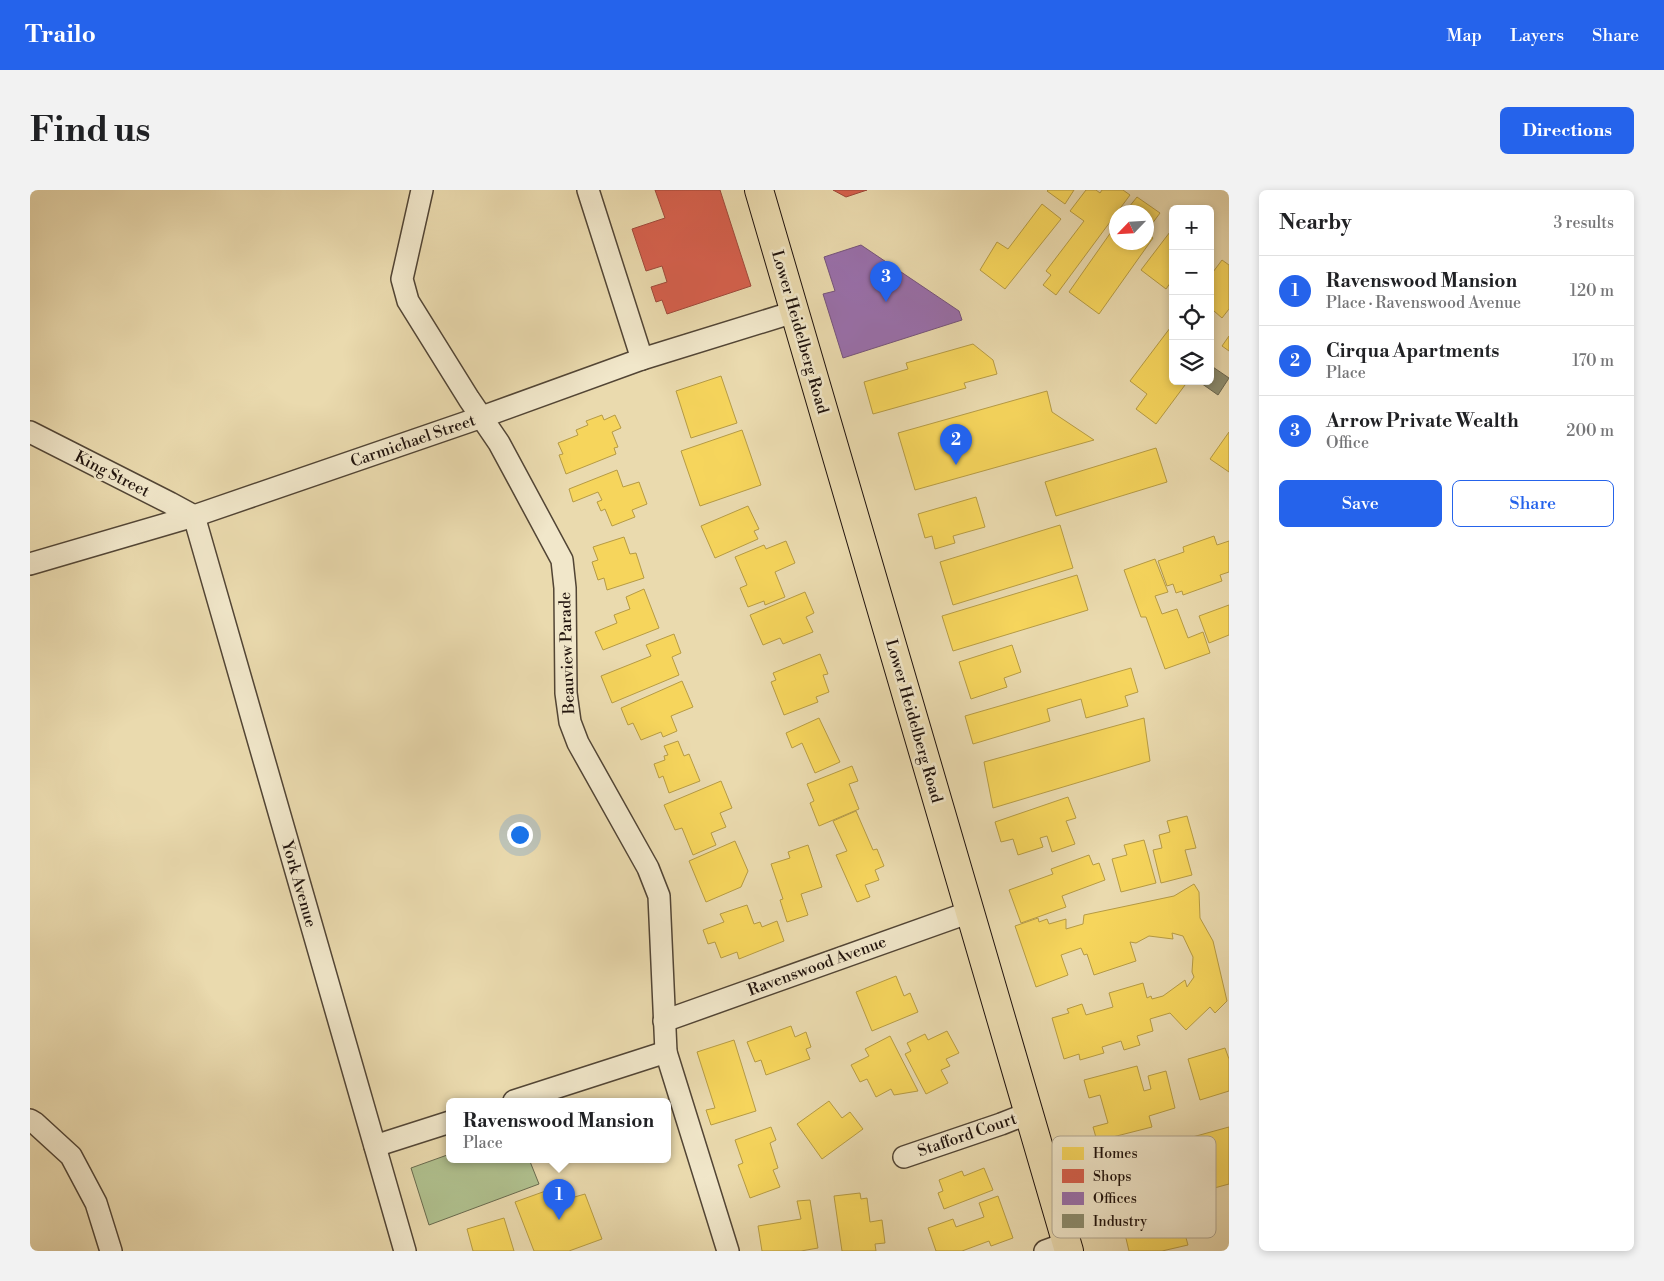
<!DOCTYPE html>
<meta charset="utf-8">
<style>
:root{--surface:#fff;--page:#f2f2f2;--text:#202124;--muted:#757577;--line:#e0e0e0;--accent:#2563eb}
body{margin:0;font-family:"Libre Bodoni",serif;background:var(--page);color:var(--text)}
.controls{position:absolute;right:15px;top:15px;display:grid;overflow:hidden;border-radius:8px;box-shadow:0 2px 8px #0003}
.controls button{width:45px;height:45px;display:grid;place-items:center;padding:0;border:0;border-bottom:1px solid var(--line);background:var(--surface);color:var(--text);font:25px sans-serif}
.compass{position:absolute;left:1079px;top:15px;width:45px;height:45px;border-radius:50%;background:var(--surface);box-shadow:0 2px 8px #0003;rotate:245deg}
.you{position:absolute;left:489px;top:644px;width:18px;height:18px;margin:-12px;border:4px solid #fff;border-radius:50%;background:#1a73e8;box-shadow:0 0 0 8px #1a73e833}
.badge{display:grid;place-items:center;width:32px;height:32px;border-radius:50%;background:var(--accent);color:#fff;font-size:16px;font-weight:700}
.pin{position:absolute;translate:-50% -41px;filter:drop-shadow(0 1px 2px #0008)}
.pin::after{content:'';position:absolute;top:26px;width:18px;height:15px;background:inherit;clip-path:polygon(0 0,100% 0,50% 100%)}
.popup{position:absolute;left:416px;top:908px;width:225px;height:65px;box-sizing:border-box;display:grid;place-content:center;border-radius:8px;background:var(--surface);filter:drop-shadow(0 1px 4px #0005);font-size:16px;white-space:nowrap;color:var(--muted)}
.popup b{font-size:19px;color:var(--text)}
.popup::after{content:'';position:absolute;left:50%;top:100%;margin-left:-10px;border:10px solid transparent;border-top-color:var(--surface)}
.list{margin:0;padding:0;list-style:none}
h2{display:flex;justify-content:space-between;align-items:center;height:65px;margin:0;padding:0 20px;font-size:21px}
h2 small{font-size:16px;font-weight:400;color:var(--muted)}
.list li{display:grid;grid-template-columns:32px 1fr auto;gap:15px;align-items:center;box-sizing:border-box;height:70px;padding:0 20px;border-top:1px solid var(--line)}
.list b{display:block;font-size:19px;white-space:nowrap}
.list p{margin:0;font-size:16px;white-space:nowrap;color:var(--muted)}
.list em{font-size:16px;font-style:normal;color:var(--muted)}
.actions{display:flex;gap:10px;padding:15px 20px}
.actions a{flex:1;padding:11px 0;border:1px solid var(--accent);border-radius:8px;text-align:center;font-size:18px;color:var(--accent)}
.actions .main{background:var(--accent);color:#fff}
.icon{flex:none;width:28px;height:28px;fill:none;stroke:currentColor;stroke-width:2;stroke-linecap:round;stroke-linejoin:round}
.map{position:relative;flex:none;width:1199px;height:1061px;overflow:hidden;border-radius:8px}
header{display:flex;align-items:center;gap:30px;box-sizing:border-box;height:70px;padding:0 25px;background:var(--accent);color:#fff}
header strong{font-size:24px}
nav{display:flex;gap:28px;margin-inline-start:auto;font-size:18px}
.intro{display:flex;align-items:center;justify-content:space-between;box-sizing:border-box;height:120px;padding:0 30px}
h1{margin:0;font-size:35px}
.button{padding:12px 22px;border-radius:8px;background:var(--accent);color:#fff;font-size:18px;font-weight:700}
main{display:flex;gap:30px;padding:0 30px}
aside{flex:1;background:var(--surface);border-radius:8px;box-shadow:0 2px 8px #0003}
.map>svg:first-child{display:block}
.green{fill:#b0c18f;stroke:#686a4e}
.homes{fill:#f6d55c;stroke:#b69b44}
.shops{fill:#d6604d;stroke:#9f493a}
.offices{fill:#9970ab;stroke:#75547c}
.industry{fill:#8c8c6e;stroke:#6c6851}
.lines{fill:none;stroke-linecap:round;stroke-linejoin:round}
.minor-casing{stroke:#524535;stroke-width:24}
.major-casing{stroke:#20130d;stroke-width:30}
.minor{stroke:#f1e7ca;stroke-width:21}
.major{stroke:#eadaae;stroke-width:28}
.labels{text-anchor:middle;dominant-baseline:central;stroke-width:5;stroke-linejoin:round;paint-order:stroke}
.street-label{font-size:16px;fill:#20130d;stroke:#f1e7ca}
.key{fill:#f1e7ca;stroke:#b2a791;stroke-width:1}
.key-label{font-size:14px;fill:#20130d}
</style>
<header>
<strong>Trailo</strong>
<nav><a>Map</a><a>Layers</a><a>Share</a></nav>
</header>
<div class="intro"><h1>Find us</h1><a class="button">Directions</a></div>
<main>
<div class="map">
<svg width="1199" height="1061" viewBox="0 0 1199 1061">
<rect width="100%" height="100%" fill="#eadaae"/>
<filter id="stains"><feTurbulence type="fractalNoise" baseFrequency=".004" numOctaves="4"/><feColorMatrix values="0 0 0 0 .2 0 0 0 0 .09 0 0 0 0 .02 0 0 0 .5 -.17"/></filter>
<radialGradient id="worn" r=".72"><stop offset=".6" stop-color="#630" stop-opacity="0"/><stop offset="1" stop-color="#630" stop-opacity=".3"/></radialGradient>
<!-- green -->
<polygon class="green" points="420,964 420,969 499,969 509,994 399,1035 381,978"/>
<!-- homes -->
<g class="homes">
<polygon points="1018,0 1044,0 1035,14 1017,1"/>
<polygon points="1056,0 1066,0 1070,3 1072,0 1093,0 1100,5 1026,105 1013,95 1021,85 1016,81 1054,31 1040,21"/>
<polygon points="1107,7 1130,23 1116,42 1116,22 1095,22"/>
<polygon points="1012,14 1031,29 975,99 950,80 967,52 978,59"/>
<polygon points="1086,35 1086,52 1116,52 1116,43 1123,48 1069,124 1039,102"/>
<polygon points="1143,38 1143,94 1141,92 1136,99 1111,80"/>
<polygon points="1192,70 1199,75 1199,119 1192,128 1184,121 1180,127 1180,86"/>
<polygon points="1140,138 1143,140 1143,191 1158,191 1126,234 1106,219 1117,204 1100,191"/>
<polygon points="1199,146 1199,161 1192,156"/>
<polygon points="943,154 963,170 967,184 934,193 936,198 843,224 834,192 878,179 876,173"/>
<polygon points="691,186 707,233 661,248 646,201"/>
<polygon points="1017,201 1022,222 1064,250 885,300 868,243"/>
<polygon points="572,225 574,230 585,225 591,238 582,242 588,257 584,258 586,264 536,284 529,265 533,264 528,253 548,245 546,240 558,235 556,231"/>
<polygon points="712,240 731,295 670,316 651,261"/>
<polygon points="1199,242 1199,282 1180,269"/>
<polygon points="1126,258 1137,292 1026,326 1015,292"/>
<polygon points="587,280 593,297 609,292 617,314 602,320 605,327 582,336 575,319 571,321 567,312 572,310 568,302 543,312 539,299"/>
<polygon points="946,307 955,337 923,346 925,353 905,359 902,346 895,348 888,324"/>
<polygon points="718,316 729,339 724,341 728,349 685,368 671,336"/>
<polygon points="1030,335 1043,378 923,415 910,372"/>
<polygon points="1184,346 1187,355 1199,351 1199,382 1190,385 1192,391 1153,405 1152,401 1146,403 1143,394 1137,396 1128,371 1154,362 1153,357"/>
<polygon points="594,347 600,364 606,363 614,388 577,400 574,388 568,390 562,372 568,370 563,357"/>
<polygon points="756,351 765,373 745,382 755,407 735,415 734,411 718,417 710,398 717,395 705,367 734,355 736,359"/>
<polygon points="1125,369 1138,402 1125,406 1132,424 1147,419 1158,448 1173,442 1180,463 1135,479 1116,427 1111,427 1094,380"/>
<polygon points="1047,385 1058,420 923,461 912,426"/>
<polygon points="614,399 629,438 573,460 565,442 587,433 584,425 600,419 596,407"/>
<polygon points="775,402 784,423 776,427 783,442 753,454 750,448 733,455 720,425"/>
<polygon points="1199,415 1199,445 1179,453 1169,426"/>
<polygon points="644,444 651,463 642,467 649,485 582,513 571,486 621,466 616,455"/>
<polygon points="982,455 991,482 974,488 977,497 941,509 929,472"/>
<polygon points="790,464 798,484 793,485 799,502 786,507 788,512 754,525 741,492 746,490 743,483"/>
<polygon points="1101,478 1108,502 1095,506 1098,516 1056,528 1051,509 1017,519 1020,531 943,554 935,526"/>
<polygon points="652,491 663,517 641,526 647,541 633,547 631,542 611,550 603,533 598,535 591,518"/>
<polygon points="789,528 810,572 785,583 772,553 762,558 756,543"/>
<polygon points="1114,528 1120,571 963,618 954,572"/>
<polygon points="648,551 654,566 659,564 670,591 639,603 633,586 629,588 624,574 635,570 634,566 638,565 634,556"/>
<polygon points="822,576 828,591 819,594 829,619 789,636 780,613 784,611 777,594"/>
<polygon points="691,591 702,618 690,623 696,637 681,643 686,655 663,665 652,638 645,640 634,615"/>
<polygon points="1038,607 1046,628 1036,631 1045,654 1022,662 1017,646 1010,648 1013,657 988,665 983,649 971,652 965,632"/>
<polygon points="826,621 843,660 847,659 854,676 845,680 849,690 835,695 840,707 827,712 806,665 817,661 803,631"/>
<polygon points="1157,626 1166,658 1155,660 1162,685 1131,693 1123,660 1132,658 1129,645 1140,642 1137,631"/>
<polygon points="1114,650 1126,693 1091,702 1082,669 1097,665 1094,655"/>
<polygon points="705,651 718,681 711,697 676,712 659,671"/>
<polygon points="778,655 792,697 771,704 778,725 757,732 750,710 753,709 741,674 760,668 758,662"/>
<polygon points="1059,665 1063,675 1069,673 1075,690 1032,706 1036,717 991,733 979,700 1023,684 1021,679"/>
<polygon points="1164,694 1169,702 1170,728 1183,751 1197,811 1185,823 1180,817 1156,840 1140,823 1120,829 1123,841 1107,846 1110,855 1094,860 1091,851 1072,857 1074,863 1050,870 1049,864 1034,869 1022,828 1039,823 1037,819 1052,814 1056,825 1083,817 1079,803 1113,793 1117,808 1121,806 1122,809 1133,806 1155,790 1157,797 1164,787 1162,782 1163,767 1153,746 1142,743 1143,749 1119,746 1106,753 1100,752 1106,771 1064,785 1057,764 1054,765 1051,758 1031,765 1038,785 1006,797 985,736 1008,728 1009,732 1017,729 1019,734 1036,729 1036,739 1053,734 1054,725 1144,706"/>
<polygon points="717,715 724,734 730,732 732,737 747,731 754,751 709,769 707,762 691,768 685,752 678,754 673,740 694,732 690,724"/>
<polygon points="866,786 874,806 880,803 888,822 842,841 826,802"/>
<polygon points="761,836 765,847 776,842 781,857 776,859 780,869 736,885 731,870 725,872 717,852"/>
<polygon points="917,841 929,863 916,869 920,876 911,880 918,893 896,904 875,864 881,861 877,853 895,844 898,850"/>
<polygon points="860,846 888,901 864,905 861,899 846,907 837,889 830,892 821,875 839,866 835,859"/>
<polygon points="704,850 726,921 681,935 676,920 685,918 667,862"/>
<polygon points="1195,858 1199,869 1199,901 1170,910 1158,869"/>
<polygon points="1107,876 1114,901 1121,899 1118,886 1136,881 1145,918 1119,926 1122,937 1067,951 1063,937 1078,933 1070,905 1059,908 1054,890"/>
<polygon points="799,911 812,928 820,922 833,939 792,969 767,934"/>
<polygon points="741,937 746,950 740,953 748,978 743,980 750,997 720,1008 708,975 713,973 705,950"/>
<polygon points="1199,937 1199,994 1081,1026 1065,969 1100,959 1107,986 1133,979 1126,957"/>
<polygon points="954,978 963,1000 914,1019 908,1003 913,1001 909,990 932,981 934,986"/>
<polygon points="535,994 541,1008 555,1004 572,1049 539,1061 504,1061 485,1012"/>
<polygon points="830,1003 831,1009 837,1008 840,1032 852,1030 855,1053 845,1054 846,1061 812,1061 804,1006"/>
<polygon points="968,1006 983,1048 961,1056 959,1051 932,1061 906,1061 898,1038 923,1029 926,1037 954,1027 949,1013"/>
<polygon points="780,1010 788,1058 771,1061 732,1061 728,1036 771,1029 767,1011"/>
<polygon points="1150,1026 1158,1055 1132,1061 1099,1061 1094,1040"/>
<polygon points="474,1028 484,1061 443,1061 437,1039"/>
</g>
<!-- shops -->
<g class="shops">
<polygon points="625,0 690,0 721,96 637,124 632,110 626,112 621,97 637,92 632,76 616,81 602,39 635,28"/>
<polygon points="803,0 837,0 816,7"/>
</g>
<!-- offices -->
<polygon class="offices" points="831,55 929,121 932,130 813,168 793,104 805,101 794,67"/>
<!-- industry -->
<polygon class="industry" points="1180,175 1199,188 1188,205 1168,191 1180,191"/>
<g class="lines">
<defs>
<g id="minor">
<polyline points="392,0 372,89 378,111 439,209 469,253 532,370 535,398 536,503 540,532 548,553 618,678 629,706 636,862 698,1061"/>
<polyline points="558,0 612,169"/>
<polyline points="0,242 140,313 164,326 375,1061"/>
<polyline points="0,374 164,326 452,227 612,169 764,122"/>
<polyline points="634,831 940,722"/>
<polyline points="484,911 636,862"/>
<polyline points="0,930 5,933 41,966 66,1013 81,1061"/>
<polyline points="345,956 420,932"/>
<polyline points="874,967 971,934 999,923"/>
<polyline points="1015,1061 1037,1053"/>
</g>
<polyline id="major" points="729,0 1039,1061"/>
</defs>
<!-- minor casing -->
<use href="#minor" class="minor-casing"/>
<!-- major casing -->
<use href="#major" class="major-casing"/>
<!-- minor -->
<use href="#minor" class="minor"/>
<!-- major -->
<use href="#major" class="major"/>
</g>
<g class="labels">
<!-- street labels -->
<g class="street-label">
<text transform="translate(770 142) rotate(74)">Lower Heidelberg Road</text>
<text transform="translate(383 251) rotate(-19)">Carmichael Street</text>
<text transform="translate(82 284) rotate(27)">King Street</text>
<text transform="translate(537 463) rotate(-92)">Beauview Parade</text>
<text transform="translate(884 531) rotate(74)">Lower Heidelberg Road</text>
<text transform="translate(269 694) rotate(74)">York Avenue</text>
<text transform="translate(787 776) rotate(-20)">Ravenswood Avenue</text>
<text transform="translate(937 945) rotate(-19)">Stafford Court</text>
</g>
</g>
<!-- legend -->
<rect x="1022" y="946" width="164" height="102" rx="8" class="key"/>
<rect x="1032" y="957" width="22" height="13" fill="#f6d55c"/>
<rect x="1032" y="979" width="22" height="14" fill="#d6604d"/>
<rect x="1032" y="1002" width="22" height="13" fill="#9970ab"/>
<rect x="1032" y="1024" width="22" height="14" fill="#8c8c6e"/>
<g class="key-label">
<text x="1063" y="968">Homes</text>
<text x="1063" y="991">Shops</text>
<text x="1063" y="1013">Offices</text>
<text x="1063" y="1036">Industry</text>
</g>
<rect width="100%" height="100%" filter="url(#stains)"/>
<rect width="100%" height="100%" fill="url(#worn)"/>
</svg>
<div class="controls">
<button>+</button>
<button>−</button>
<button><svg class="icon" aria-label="locate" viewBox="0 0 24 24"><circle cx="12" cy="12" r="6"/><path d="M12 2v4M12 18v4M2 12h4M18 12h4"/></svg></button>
<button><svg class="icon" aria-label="layers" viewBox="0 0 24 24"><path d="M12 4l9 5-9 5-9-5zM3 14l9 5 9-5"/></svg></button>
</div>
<svg class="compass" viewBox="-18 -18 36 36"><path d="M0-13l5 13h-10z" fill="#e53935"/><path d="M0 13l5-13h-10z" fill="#757577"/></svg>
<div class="you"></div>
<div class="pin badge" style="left:529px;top:1030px">1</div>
<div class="popup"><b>Ravenswood Mansion</b>Place</div>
<div class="pin badge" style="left:926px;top:275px">2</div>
<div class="pin badge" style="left:856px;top:112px">3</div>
</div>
<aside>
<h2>Nearby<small>3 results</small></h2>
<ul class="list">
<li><span class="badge">1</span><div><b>Ravenswood Mansion</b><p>Place · Ravenswood Avenue</p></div><em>120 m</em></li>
<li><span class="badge">2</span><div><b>Cirqua Apartments</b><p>Place</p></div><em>170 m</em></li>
<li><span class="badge">3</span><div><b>Arrow Private Wealth</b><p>Office</p></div><em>200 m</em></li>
</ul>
<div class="actions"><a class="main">Save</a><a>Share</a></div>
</aside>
</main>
